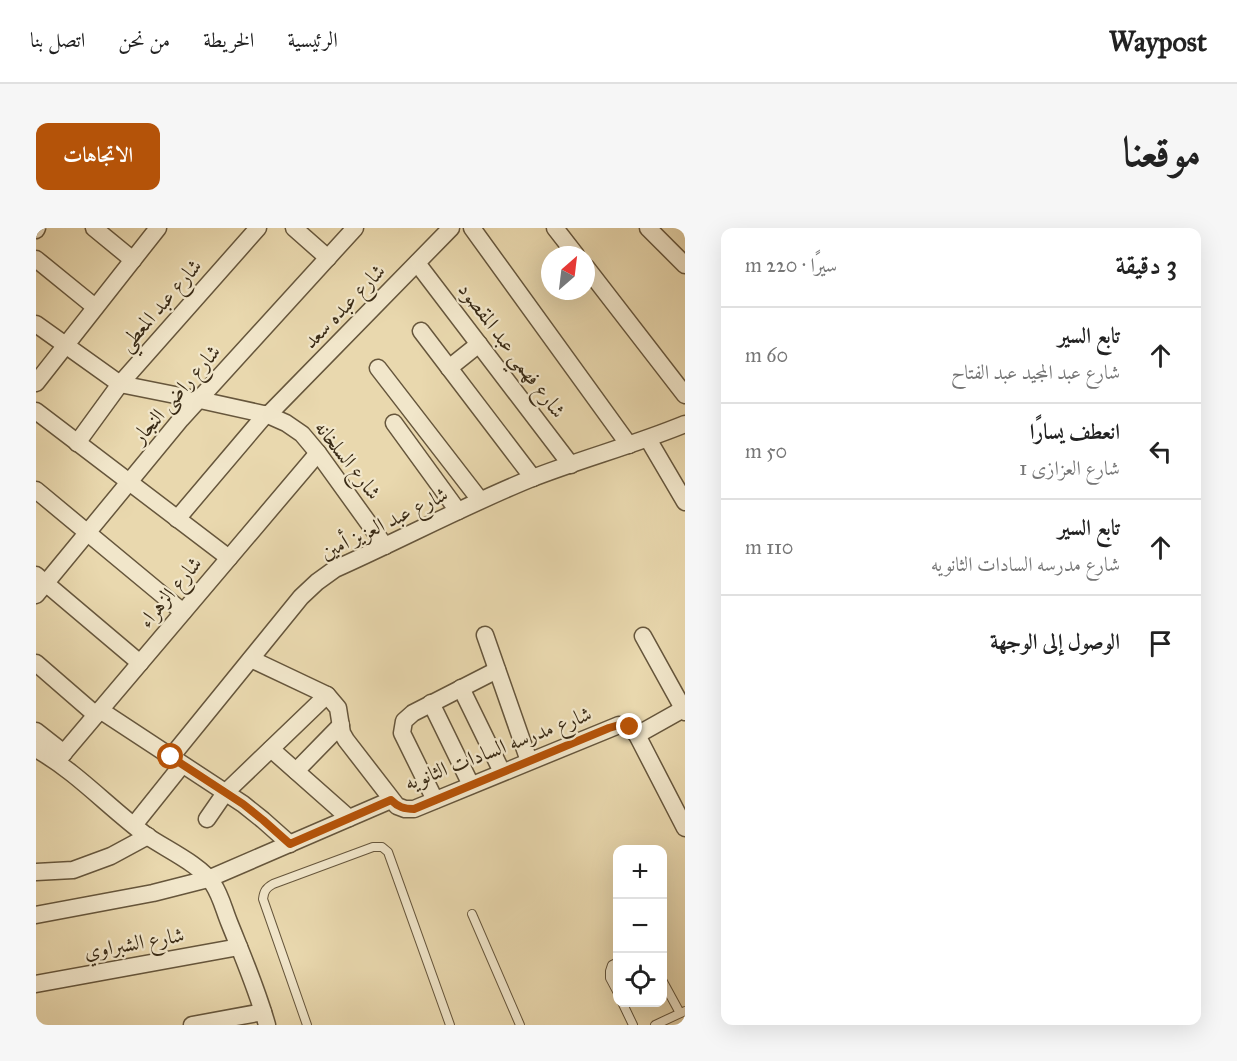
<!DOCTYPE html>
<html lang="ar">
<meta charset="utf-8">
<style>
:root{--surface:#fff;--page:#f6f6f6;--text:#222;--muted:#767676;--line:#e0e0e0;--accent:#b45309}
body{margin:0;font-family:"IM FELL Great Primer",Amiri,serif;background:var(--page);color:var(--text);direction:rtl}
.controls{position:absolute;right:18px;bottom:18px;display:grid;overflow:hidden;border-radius:12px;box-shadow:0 6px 24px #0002}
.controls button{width:54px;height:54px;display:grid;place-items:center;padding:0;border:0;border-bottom:2px solid var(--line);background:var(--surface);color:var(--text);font:30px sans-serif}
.compass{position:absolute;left:505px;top:18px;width:54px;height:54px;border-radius:50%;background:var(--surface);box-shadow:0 6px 24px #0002;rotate:28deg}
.stop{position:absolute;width:18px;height:18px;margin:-14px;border:4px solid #b45309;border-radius:50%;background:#fff}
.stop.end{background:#b45309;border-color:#fff;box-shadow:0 2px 6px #0008}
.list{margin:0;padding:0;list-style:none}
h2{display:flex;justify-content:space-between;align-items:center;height:78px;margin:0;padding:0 24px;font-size:26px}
h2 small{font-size:20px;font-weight:400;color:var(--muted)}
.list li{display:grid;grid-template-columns:39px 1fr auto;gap:18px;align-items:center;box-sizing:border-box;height:96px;padding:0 24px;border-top:2px solid var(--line)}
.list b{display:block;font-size:22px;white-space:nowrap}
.list p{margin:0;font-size:20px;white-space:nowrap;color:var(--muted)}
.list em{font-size:20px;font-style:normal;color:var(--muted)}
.icon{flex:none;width:33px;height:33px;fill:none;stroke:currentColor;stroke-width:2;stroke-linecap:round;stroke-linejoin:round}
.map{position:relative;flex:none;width:649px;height:797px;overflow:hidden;direction:ltr;border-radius:12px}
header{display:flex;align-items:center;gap:36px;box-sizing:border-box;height:84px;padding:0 30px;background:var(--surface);border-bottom:2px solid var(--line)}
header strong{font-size:28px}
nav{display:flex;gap:33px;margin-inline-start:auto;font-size:21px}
.intro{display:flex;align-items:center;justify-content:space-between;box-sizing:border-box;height:144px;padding:0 36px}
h1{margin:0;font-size:42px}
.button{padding:15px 27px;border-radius:12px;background:var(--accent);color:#fff;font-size:21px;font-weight:700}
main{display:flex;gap:36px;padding:0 36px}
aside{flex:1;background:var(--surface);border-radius:12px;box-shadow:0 6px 24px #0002}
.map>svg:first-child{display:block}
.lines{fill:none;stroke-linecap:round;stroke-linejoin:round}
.lane-casing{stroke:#66563c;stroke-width:10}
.street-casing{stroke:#66563c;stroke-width:19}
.lane{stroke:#f1e6ca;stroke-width:8}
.street{stroke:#f1e6ca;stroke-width:16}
.route{stroke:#b45309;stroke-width:8}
.labels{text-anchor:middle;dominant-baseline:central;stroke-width:4.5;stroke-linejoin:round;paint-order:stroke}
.street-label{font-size:21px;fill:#3a2b16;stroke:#f1e6ca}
</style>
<header>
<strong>Waypost</strong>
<nav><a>الرئيسية</a><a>الخريطة</a><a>من نحن</a><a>اتصل بنا</a></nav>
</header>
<div class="intro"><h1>موقعنا</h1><a class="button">الاتجاهات</a></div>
<main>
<aside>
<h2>3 دقيقة<small>سيرًا · 220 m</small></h2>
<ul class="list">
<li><svg class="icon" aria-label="ahead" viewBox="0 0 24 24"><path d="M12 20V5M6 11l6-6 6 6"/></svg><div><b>تابع السير</b><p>شارع عبد المجيد عبد الفتاح</p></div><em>60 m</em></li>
<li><svg class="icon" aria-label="left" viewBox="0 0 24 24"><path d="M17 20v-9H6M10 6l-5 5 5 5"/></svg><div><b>انعطف يسارًا</b><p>شارع العزازى 1</p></div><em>50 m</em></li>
<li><svg class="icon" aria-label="ahead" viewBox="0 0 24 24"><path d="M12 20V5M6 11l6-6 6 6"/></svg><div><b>تابع السير</b><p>شارع مدرسه السادات الثانويه</p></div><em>110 m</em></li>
<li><svg class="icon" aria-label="arrive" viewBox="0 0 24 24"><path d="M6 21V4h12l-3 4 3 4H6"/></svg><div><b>الوصول إلى الوجهة</b></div></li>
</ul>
</aside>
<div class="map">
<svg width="649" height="797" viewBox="0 0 649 797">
<rect width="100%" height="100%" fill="#e9d8ae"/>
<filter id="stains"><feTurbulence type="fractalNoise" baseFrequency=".00333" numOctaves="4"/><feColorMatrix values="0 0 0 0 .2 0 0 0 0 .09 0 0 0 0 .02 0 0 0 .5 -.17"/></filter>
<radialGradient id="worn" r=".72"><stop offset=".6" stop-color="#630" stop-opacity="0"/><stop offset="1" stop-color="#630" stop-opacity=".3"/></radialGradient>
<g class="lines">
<defs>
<g id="lane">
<polyline points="436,686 484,797"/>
<polyline points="582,734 576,737 574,743 574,750 582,765"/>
<polyline points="626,752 644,785"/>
<polyline points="586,774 597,797"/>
<path d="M 271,797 L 227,671 C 228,663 230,660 237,656 L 337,619 L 346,619 L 352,624 L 414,797"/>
<polyline points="619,797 649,783"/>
</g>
<g id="street">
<polyline points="58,0 97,32"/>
<polyline points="258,0 292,30"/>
<polyline points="436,0 593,217"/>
<polyline points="519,0 540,27"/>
<polyline points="612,0 649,37"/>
<polyline points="0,2 1,0"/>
<polyline points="0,31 59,79"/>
<polyline points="381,35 535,237"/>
<polyline points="550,39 649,167"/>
<polyline points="0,96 84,156 164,172 232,187 250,195 266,206 282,225 349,318"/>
<polyline points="385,103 497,250"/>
<polyline points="342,140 444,272"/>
<polyline points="413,140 443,116"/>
<polyline points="0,155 122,0"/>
<polyline points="0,183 193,330"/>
<polyline points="232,187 415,0"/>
<polyline points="358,195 422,283"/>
<polyline points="612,211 649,274"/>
<polyline points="41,215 84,156 222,0"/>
<polyline points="0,262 147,384"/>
<polyline points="141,291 230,186"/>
<polyline points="0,347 104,435"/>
<polyline points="0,367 145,191 319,0"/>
<polyline points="449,407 493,533"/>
<polyline points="607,408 649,484"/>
<polyline points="215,431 291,467 302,480 306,505 310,512 361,578 369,581 378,581 583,497 594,499 601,507 649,600"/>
<polyline points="0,435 60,487"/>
<polyline points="425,460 466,544"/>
<polyline points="395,475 435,557"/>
<polyline points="64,482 207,576 227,592 254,616"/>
<polyline points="0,503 28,525"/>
<polyline points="601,507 649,480"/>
<path d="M 0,521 C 41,544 73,580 111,608 C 130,621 165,637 177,656 C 185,668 188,682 193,694 C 207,729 221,761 231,797"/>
<polyline points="235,521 313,590"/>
<path d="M 135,529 L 265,369 L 281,354 L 299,341 C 364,312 428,278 494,251 C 545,231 598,217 649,196"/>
<polyline points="21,533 282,225"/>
<polyline points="260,543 305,497"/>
<polyline points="399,572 366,505 368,493 377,485 461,442"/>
<polyline points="171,591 189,565 291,467"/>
<polyline points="98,597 146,537"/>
<polyline points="0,644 37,642 75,628 112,608"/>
<polyline points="0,687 117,665 172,651 355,572"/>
<polyline points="0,756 203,719"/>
<polyline points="156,797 227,784"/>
</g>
</defs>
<!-- lane casing -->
<use href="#lane" class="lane-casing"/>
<!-- street casing -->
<use href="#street" class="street-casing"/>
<!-- lane -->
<use href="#lane" class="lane"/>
<!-- street -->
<use href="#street" class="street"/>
</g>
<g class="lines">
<!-- route -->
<path class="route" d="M 135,529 L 207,576 L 227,592 L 254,616 L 355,572 C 362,579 368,581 378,581 L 573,500 L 583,497 L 594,499"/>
</g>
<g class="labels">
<!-- street labels -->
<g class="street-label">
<text transform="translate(124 77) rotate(-49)">شارع عبد المعطي</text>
<text transform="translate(308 78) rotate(-46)">شارع عبده سعد</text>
<text transform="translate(476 122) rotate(53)">شارع فهمي عبد المقصود</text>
<text transform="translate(140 166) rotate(-49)">شارع راضى النجار</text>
<text transform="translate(312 232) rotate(52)">شارع السلخانه</text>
<text transform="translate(348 295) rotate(-26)">شارع عبد العزيز أمين</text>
<text transform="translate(134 364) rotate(-50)">شارع الزهراء</text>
<text transform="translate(462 520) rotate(-21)">شارع مدرسه السادات الثانويه</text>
<text transform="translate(98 715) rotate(-10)">شارع الشبراوي</text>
</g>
</g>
<rect width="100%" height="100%" filter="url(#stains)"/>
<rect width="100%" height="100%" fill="url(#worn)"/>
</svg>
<div class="controls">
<button>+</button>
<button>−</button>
<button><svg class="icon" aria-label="locate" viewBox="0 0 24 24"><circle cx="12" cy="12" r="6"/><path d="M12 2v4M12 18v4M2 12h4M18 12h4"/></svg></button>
</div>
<svg class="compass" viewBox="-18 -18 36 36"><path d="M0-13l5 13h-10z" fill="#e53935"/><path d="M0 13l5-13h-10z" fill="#767676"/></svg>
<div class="stop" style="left:135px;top:529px"></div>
<div class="stop end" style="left:594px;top:499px"></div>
</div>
</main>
